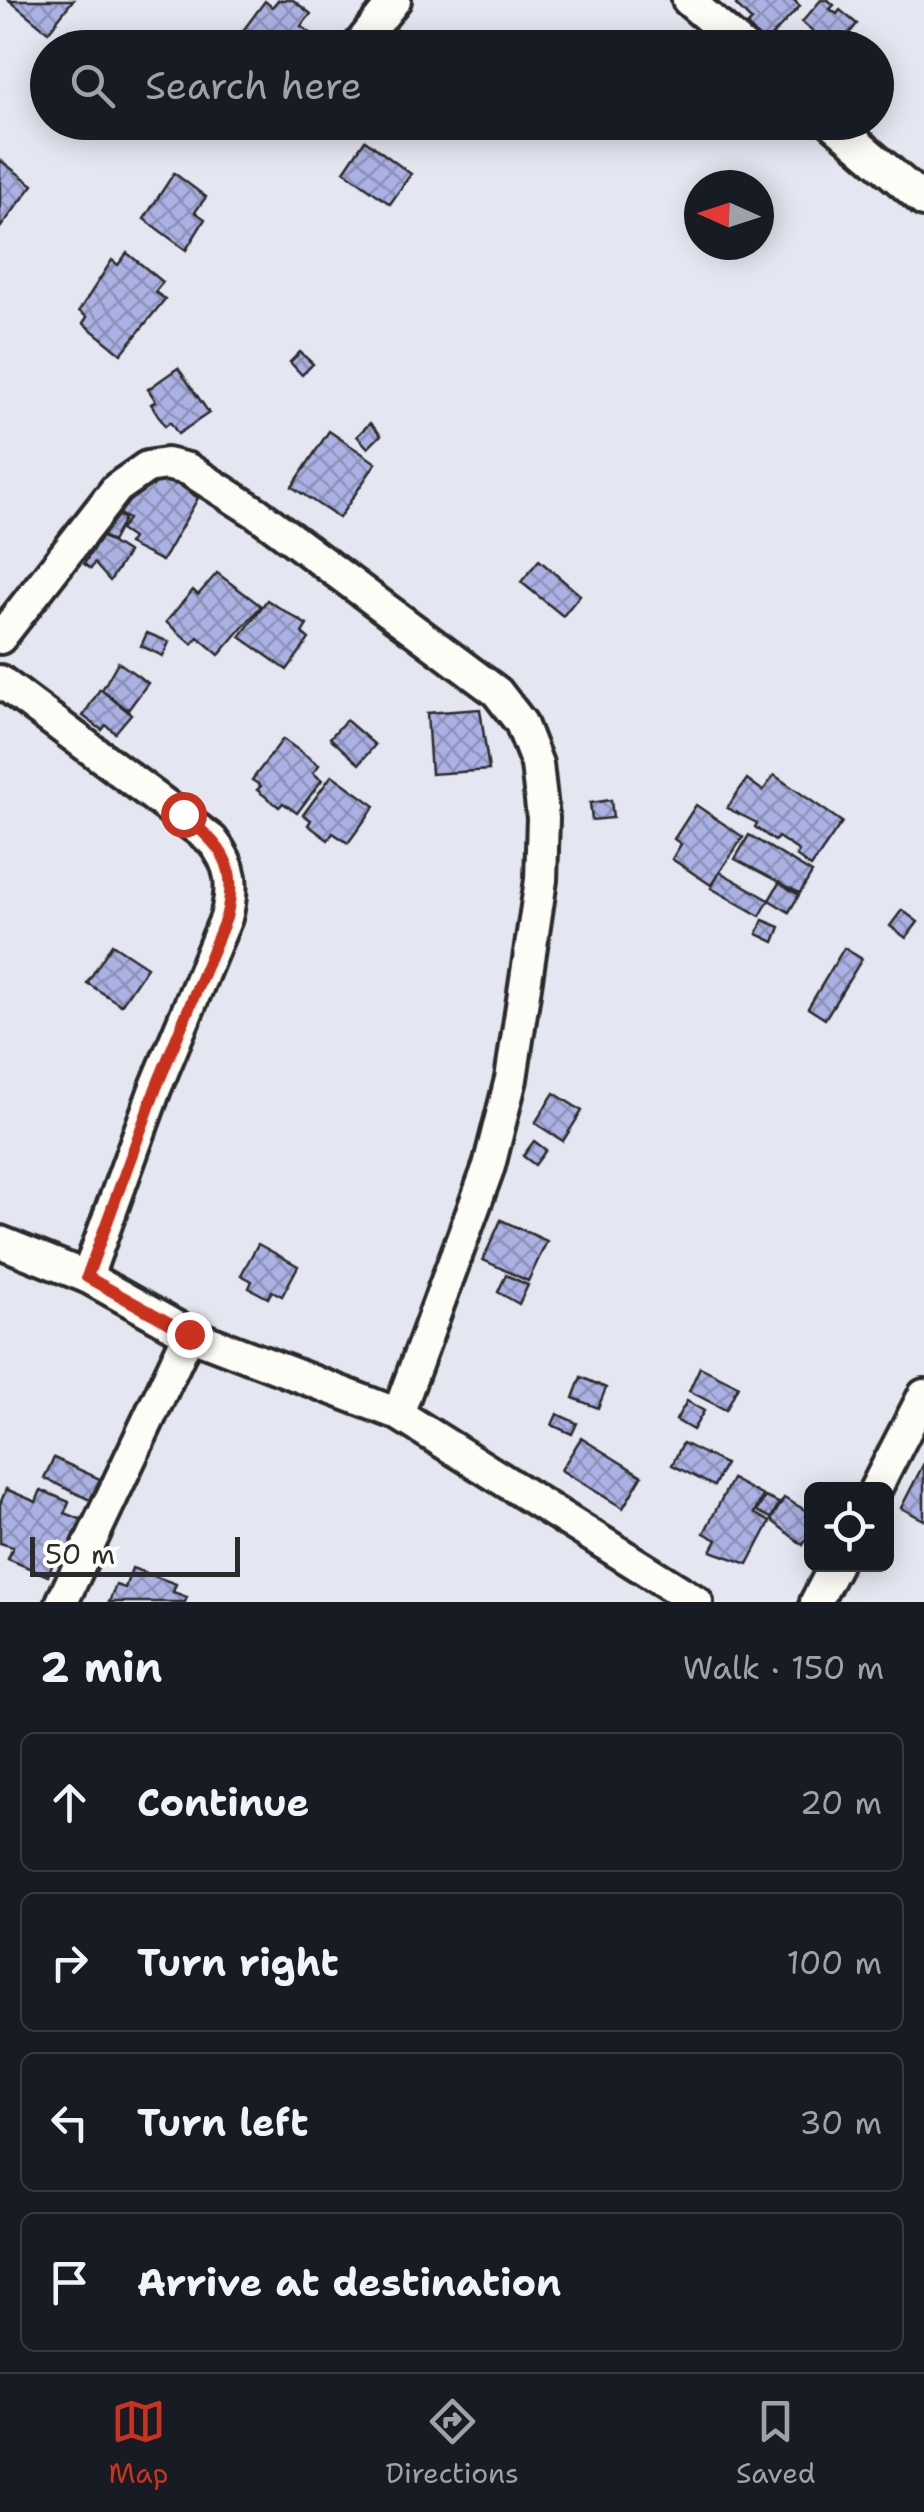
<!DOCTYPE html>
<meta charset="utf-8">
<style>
:root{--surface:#171b24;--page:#20242c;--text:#f1f3f6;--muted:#9ea1a6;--line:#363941;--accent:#c8321e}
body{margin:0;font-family:"Shantell Sans",sans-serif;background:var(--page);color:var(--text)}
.controls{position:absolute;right:30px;bottom:30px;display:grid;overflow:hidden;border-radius:15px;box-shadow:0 5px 25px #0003}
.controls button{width:90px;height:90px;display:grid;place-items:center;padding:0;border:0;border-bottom:2px solid var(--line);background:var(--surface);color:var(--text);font:50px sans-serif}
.compass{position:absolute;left:684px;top:170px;width:90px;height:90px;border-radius:50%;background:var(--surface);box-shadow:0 5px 25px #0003;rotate:273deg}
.scale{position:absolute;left:30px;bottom:25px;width:210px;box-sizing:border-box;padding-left:10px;border:5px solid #2b2b2b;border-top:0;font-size:28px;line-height:35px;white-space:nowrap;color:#2b2b2b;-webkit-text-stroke:8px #fdfcf7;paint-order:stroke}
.stop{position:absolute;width:30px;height:30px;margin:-22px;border:8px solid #c8321e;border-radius:50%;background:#fff}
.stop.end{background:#c8321e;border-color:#fff;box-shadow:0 2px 10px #0008}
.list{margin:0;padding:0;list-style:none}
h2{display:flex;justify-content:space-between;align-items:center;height:130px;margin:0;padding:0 40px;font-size:42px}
h2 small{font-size:32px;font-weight:400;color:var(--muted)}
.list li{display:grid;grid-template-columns:65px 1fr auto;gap:30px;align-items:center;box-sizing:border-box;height:140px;margin:0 20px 20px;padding:0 20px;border:2px solid var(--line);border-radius:15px}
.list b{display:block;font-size:38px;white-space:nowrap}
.list em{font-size:32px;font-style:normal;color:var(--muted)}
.icon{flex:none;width:55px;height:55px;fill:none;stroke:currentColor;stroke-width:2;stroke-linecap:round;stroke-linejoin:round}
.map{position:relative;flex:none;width:924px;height:1602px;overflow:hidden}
.search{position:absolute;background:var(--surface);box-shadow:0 5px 25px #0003;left:30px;right:30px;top:30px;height:110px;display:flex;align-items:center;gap:25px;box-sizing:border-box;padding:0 35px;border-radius:55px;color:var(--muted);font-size:38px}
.sheet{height:770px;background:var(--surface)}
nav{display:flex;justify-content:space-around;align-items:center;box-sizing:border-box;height:140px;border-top:2px solid var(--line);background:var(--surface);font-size:28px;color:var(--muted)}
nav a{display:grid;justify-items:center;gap:5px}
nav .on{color:var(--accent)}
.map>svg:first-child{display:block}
.building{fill:url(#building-cross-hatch);stroke:#2b2b2b;stroke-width:2.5}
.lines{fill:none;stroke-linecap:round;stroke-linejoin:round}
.street-casing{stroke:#2b2b2b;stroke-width:38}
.street{stroke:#fdfcf7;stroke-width:30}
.route{stroke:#c8321e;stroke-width:12}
</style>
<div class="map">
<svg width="924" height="1602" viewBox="0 0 924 1602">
<defs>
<pattern id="building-cross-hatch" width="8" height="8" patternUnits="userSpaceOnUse" patternTransform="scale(2.5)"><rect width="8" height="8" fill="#abb2e3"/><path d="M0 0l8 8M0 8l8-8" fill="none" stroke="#8b91b8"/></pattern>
</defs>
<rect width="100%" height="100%" fill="#e4e6f1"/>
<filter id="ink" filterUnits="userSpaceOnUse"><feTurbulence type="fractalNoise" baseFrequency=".01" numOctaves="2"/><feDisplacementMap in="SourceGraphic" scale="20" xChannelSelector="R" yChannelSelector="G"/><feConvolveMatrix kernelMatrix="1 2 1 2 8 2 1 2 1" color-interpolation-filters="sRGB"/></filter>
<g filter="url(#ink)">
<!-- building -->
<g class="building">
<polygon points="9,0 73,0 48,32"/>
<polygon points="278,0 293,0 311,14 301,26 312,34 302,48 254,48 239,36 265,1 272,7"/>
<polygon points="741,0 794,0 800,6 765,43 747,26 752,21 736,5"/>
<polygon points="821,0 828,0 834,5 830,9 837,14 840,10 857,24 837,48 828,42 820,48 809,38 814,32 802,22"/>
<polygon points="365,140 411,174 390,204 344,171"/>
<polygon points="0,160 33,185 0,228"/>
<polygon points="174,173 206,197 195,212 205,219 186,250 144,219"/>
<polygon points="127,253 163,282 155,292 165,299 121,354 83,323 87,317 79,311 112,260 118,265"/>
<polygon points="300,352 313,364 302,375 290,362"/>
<polygon points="178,368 209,413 178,434 170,422 165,426 151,404 156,401 148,389"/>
<polygon points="370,423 381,435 368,448 357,436"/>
<polygon points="329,431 376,463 339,518 292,487"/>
<polygon points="162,473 198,498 162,561 128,544 132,538 120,530 128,519 119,514 143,478 153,486"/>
<polygon points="116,514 124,519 112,542 102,535"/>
<polygon points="101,536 128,553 110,581 94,563 91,569 84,564"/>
<polygon points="539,560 580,595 563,616 521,582"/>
<polygon points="217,573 261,606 219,655 198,637 192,644 166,622 193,590 198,595"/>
<polygon points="267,600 307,625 302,633 309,639 287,670 240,637"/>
<polygon points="147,633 169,642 163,656 141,646"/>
<polygon points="118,662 148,683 128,710 102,690"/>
<polygon points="100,689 131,714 115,733 106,725 102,730 83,716"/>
<polygon points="480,709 489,770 431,774 427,713"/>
<polygon points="346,720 375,745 359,764 330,738"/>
<polygon points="283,739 319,765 313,773 322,780 297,813 283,803 279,807 257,790 261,786 252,780"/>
<polygon points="332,775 375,806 348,843 333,833 328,840 308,825 311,820 303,815"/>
<polygon points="774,775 842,822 811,867 796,856 799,851 778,837 775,841 755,827 757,823 727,808 747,779 763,791"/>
<polygon points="611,800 613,818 592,820 590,803"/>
<polygon points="696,805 743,837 711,885 672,859 681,844 674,839"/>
<polygon points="749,835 812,873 800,893 735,859"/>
<polygon points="720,872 769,900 760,916 711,888"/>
<polygon points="779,883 799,895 789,912 769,900"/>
<polygon points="902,910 918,922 906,938 890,926"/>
<polygon points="763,920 780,927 774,942 757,934"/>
<polygon points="112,944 147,967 121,1005 87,983"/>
<polygon points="844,948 862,959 825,1019 808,1008"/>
<polygon points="554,1093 582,1111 563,1141 535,1123"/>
<polygon points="534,1141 546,1150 535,1165 523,1156"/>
<polygon points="501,1220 547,1241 528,1281 483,1260"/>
<polygon points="258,1244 298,1266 282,1296 272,1291 268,1298 249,1288 252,1281 241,1275"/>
<polygon points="506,1275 528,1285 519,1304 498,1292"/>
<polygon points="700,1367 738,1386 726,1410 689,1391"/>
<polygon points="581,1377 606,1388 598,1408 573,1398"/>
<polygon points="687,1401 704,1411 693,1430 676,1420"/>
<polygon points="557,1414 577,1423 572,1434 552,1425"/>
<polygon points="581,1438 642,1476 623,1508 561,1470"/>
<polygon points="683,1443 725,1464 714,1486 672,1465"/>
<polygon points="54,1458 100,1479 90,1500 44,1478"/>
<polygon points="924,1463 924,1520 901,1508"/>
<polygon points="732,1479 763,1496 754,1513 770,1522 748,1564 711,1551 717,1540 704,1533"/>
<polygon points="6,1489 36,1502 41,1490 69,1502 65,1513 85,1521 69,1561 56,1555 48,1576 8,1559 13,1547 0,1543 0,1504"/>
<polygon points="765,1497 779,1503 771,1518 757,1511"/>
<polygon points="784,1498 812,1514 812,1529 803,1545 771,1520"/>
<polygon points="132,1568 176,1584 173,1592 187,1597 185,1602 109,1602 116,1585 125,1588"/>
</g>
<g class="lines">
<defs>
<g id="street">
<polyline points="688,0 744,48"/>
<polyline points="357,48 395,0"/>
<polyline points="832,122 924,201"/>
<polyline points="0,638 117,488 147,467 166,464 188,469 257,513 497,692 521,723 537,764 543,818 541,880 511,1079 489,1166 398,1414"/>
<path d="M 0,681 L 212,840 C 233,866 234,886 226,918 L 155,1089 L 87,1277"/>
<polyline points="0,1242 87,1277 189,1334 398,1414 697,1602"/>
<polyline points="875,1490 924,1395"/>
<polyline points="62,1602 189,1334"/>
<polyline points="816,1602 836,1564"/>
</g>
</defs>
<!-- street casing -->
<use href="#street" class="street-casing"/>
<!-- street -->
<use href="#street" class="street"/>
</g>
</g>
<g class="lines" filter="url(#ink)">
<!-- route -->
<path class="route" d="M 183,814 C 223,849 239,863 226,918 L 156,1088 L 87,1277 L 189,1334"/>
</g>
</svg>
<div class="controls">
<button><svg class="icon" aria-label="locate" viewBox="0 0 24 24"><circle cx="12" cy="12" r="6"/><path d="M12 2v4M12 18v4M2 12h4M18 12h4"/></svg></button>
</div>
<svg class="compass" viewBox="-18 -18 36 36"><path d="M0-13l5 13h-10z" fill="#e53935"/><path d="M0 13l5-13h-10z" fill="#9ea1a6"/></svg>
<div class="scale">50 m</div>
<div class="stop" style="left:183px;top:814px"></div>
<div class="stop end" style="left:189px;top:1334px"></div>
<div class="search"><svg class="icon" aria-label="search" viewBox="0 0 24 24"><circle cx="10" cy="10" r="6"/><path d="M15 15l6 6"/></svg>Search here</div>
</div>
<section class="sheet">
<h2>2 min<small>Walk · 150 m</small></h2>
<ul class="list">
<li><svg class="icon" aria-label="ahead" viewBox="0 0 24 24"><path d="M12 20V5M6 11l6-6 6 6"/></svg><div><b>Continue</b></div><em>20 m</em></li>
<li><svg class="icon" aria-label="right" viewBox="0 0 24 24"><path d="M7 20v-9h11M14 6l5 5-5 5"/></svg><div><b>Turn right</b></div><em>100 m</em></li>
<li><svg class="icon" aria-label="left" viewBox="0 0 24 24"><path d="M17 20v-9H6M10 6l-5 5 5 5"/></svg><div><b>Turn left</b></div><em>30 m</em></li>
<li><svg class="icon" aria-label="arrive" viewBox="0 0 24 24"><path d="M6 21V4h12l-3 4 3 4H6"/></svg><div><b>Arrive at destination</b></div></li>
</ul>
</section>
<nav>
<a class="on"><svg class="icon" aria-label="map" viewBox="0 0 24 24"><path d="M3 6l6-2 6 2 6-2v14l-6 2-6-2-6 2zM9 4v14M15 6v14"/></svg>Map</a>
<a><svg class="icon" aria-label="directions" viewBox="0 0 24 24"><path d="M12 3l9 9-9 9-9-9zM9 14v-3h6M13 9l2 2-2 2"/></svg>Directions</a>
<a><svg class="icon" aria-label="saved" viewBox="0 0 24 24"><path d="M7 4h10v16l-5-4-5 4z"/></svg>Saved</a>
</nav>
